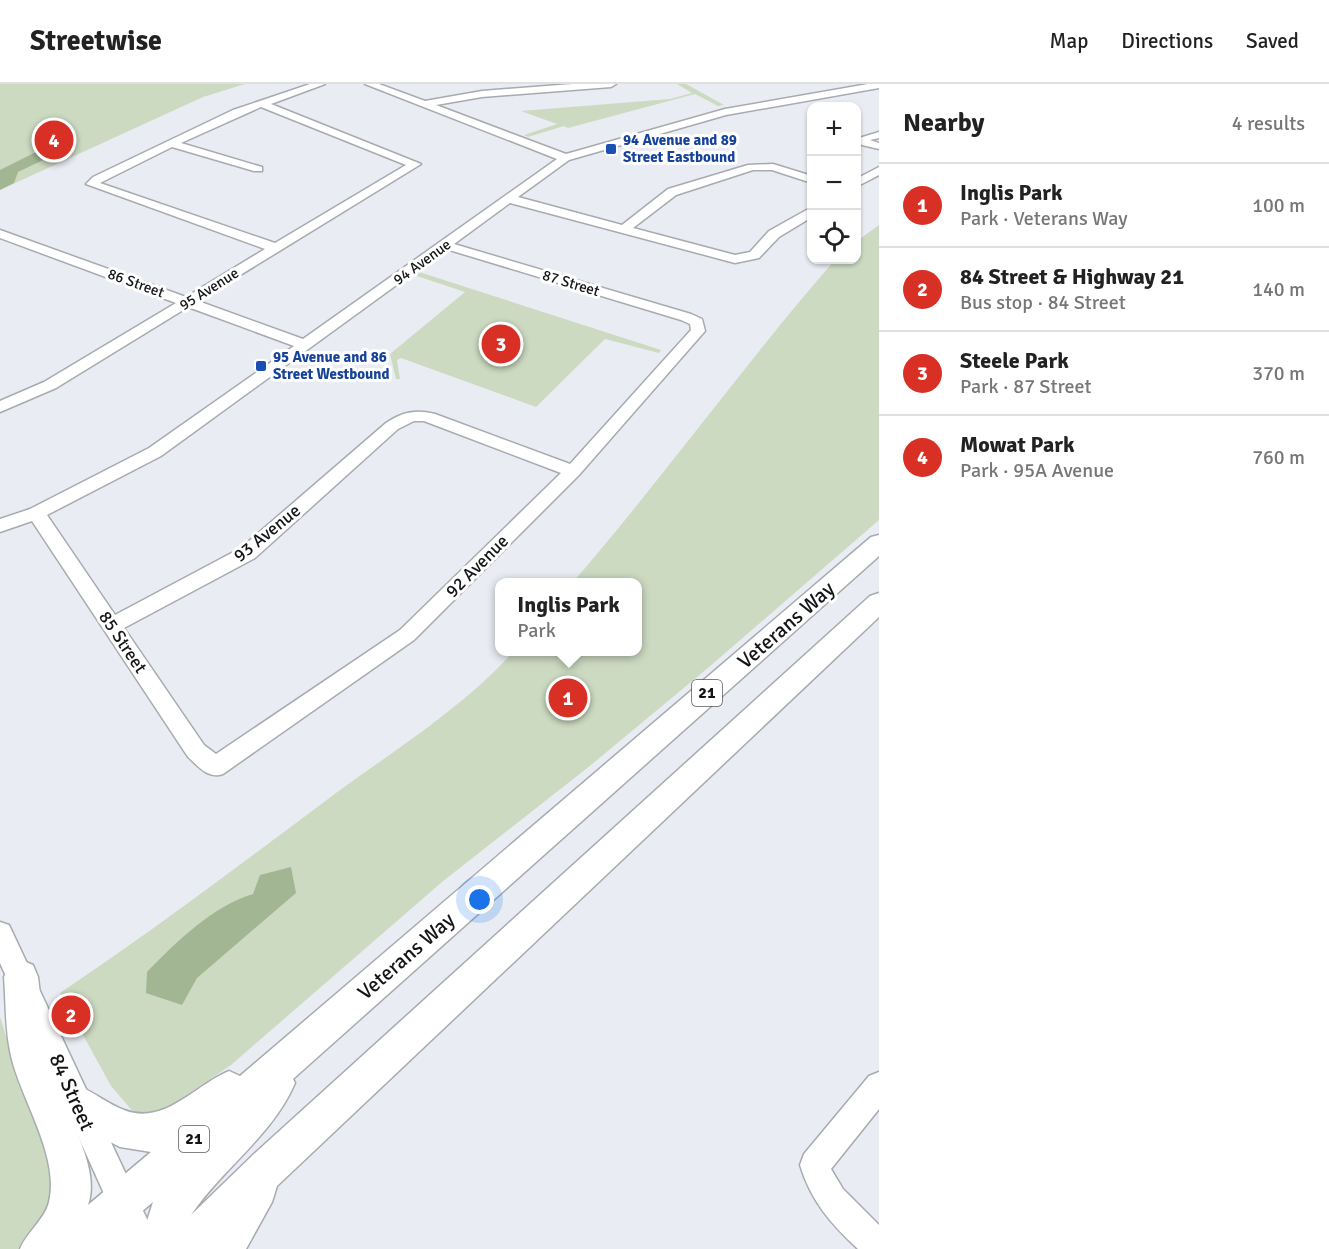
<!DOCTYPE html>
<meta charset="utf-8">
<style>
:root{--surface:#fff;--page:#f6f6f6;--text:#222;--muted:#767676;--line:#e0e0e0;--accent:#d93025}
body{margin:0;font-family:Signika,sans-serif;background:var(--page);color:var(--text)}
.controls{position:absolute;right:18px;top:18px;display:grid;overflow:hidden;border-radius:12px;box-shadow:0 2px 4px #0004}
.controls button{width:54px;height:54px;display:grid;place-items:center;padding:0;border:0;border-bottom:2px solid var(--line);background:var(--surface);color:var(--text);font:30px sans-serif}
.you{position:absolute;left:480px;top:816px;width:21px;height:21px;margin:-15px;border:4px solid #fff;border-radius:50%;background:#1a73e8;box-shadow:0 0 0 9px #1a73e833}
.badge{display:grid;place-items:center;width:39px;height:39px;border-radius:50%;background:var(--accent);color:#fff;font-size:20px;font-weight:700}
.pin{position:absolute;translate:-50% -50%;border:3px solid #fff;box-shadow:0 2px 6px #0006}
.popup{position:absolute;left:495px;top:494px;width:147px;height:78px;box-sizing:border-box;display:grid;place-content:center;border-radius:12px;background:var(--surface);filter:drop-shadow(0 2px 4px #0005);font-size:20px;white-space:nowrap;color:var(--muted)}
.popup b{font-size:22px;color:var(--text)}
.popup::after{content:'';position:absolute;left:50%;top:100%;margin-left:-12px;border:12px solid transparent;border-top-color:var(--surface)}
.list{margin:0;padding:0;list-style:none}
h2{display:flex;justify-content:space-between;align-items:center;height:78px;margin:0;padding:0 24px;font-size:26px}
h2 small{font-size:20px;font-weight:400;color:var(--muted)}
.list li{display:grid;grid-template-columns:39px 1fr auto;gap:18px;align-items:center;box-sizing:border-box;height:84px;padding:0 24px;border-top:2px solid var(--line)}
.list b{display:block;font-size:22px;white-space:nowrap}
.list p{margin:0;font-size:20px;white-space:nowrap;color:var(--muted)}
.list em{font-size:20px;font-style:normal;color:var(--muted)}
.icon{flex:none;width:33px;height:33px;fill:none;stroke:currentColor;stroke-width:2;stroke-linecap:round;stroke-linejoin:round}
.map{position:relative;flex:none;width:879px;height:1165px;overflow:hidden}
header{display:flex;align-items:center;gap:36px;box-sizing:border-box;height:84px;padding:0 30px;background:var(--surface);border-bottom:2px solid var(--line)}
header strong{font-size:28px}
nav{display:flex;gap:33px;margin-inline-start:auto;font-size:21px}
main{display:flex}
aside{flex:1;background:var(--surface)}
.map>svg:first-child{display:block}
.green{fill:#cbdac1}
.forest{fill:#a2b693}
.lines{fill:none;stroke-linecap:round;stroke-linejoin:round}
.minor-casing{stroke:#a7aaaf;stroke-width:3}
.major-casing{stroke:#a7aaaf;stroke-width:3}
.minor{fill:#fff;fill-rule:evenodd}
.major{fill:#fff;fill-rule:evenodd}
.transit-dot{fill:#1a4fb4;stroke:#fff;stroke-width:2}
.labels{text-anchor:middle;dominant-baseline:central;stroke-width:6;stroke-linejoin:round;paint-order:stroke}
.far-transit-label{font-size:15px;font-weight:bold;fill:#164399;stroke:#fff;text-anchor:start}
.far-street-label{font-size:15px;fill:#141517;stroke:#fff}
.shield{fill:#fff;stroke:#5a5b5d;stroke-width:1.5}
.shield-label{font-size:16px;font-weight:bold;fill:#141517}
.street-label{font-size:18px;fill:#141517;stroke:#fff}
.near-street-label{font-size:21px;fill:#141517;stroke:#fff}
</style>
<header>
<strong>Streetwise</strong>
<nav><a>Map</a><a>Directions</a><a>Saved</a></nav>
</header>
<main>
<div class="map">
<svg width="879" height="1165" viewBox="0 0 879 1165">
<rect width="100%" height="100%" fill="#e9edf3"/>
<!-- green -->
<g class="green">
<polygon points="0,0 245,0 203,13 0,106"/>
<polygon points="677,0 686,0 724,21 718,22 695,10 568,44 564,42 528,53 524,51 557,40 521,27 670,15 692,9"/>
<path d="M 879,141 L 879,436 L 709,583 L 591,681 L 442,798 L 231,981 L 162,1028 L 136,1031 L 111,1002 L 60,909 C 154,846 245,777 336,709 C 395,666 465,622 513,568 L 637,568 L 637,498 L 573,498 C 664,393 744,280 835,176 L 856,176 L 857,157 Z"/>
<polygon points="416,187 661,266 659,269 605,255 536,323 401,274 397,276 400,295 396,295 390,270 465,208 414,191"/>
<path d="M 0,933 C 17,990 44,1044 63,1100 L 22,1165 L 0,1165 Z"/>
</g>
<!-- forest -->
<g class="forest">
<polygon points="38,67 43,76 18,88 14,99 0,106 0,86"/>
<path d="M 291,783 L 296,809 L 197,894 L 182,921 L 146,909 L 147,888 C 176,858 213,822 253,810 L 260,791 Z"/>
</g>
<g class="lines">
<defs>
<g id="minor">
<path d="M 310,0 L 325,0 L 271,20 L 421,80 L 198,217 L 303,255 L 557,75 L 365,0 L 379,0 L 425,17 L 482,7 L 572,0 L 616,0 L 611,3 L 482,13 L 436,21 L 566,70 L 725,25 L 868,0 L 879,0 L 879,4 L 726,31 L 569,76 L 518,113 L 622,141 L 668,105 L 748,81 L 773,80 L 812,92 L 812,99 L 772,86 L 753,86 L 676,111 L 633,144 L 735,171 L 750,168 L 769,147 L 812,123 L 812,133 L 779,153 L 759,174 L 735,179 L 510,119 L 454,160 L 691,230 L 702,235 L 705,247 L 579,391 L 414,556 L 223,690 C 208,695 199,683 188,673 L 32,437 L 0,448 L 0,435 L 30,425 L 149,364 L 294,262 L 188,223 L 56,304 L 0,328 L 0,317 L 44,298 L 176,219 L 0,154 L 0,146 L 186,213 L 265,165 L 86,100 L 93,93 L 233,26 ZM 261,23 L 406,81 L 275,159 L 100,99 L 172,63 L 254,87 L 262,87 L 262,83 L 181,59 ZM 446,165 L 681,236 L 690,240 L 691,246 L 570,380 L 435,330 C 416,325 402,328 386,339 L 241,464 L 115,531 L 47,431 L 161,372 ZM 424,337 L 561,389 L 400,546 L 216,670 L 204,661 L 124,544 L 255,474 L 398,345 L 414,337 Z"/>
<polygon points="879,48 879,54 870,56 879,59 879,65 862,61 856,55"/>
<polygon points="879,83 879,91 856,103 856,95"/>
<polygon points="0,838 9,841 161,1165 129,1165 0,879"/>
<path d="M 879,988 L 879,1025 L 831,1085 L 843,1105 L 879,1141 L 879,1165 L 858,1165 C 831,1140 811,1117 800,1081 L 804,1070 L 869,992 Z"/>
</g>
<path id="major" d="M 879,451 L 879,472 L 293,995 L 295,999 C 273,1051 222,1085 191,1131 L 255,1069 L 870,512 L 879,509 L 879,533 L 277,1102 L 272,1118 L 246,1165 L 138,1165 L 153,1118 L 140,1129 L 135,1165 L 20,1165 C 27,1148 45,1135 49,1118 C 60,1072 21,1016 11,972 C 5,946 6,919 4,893 L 9,881 L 21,876 L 33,881 L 38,893 L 47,971 L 63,1015 L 66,1008 L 79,1002 C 95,1009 108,1020 124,1026 C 164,1042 195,1001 229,987 L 240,992 L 871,453 ZM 73,1039 L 120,1063 L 151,1068 L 88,1121 C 97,1095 83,1063 73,1039 Z"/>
</defs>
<!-- minor casing -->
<use href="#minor" class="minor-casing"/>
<!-- major casing -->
<use href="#major" class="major-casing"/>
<!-- minor -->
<use href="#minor" class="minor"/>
<!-- major -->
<use href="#major" class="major"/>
</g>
<!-- markers -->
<g class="transit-dot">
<rect x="605" y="59" width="12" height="12" rx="3"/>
<rect x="255" y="276" width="12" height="12" rx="3"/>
</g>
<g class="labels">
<!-- far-transit labels -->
<g class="far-transit-label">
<text x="623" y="56">94 Avenue and 89<tspan x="623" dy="17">Street Eastbound</tspan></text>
<text x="273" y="273">95 Avenue and 86<tspan x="273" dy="17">Street Westbound</tspan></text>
</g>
<!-- far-street labels -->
<g class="far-street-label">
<text transform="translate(422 178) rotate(-36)">94 Avenue</text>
<text transform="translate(136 199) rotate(20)">86 Street</text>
<text transform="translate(571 199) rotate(17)">87 Street</text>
<text transform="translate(209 205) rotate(-32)">95 Avenue</text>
</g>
<!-- shield labels -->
<g class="shield">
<rect x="692" y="596" width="30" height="26" rx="4.5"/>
<rect x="179" y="1042" width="30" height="26" rx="4.5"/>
</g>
<g class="shield-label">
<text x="707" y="609">21</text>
<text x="194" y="1055">21</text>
</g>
<!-- street labels -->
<g class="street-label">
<text transform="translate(267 449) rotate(-39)">93 Avenue</text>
<text transform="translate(477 482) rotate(-45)">92 Avenue</text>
<text transform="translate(123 558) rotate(56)">85 Street</text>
</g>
<!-- near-street labels -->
<g class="near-street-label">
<text transform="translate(786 541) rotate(-41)">Veterans Way</text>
<text transform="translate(406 872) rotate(-41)">Veterans Way</text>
<text transform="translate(72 1008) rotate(66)">84 Street</text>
</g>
</g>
</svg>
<div class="controls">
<button>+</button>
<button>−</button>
<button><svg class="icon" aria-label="locate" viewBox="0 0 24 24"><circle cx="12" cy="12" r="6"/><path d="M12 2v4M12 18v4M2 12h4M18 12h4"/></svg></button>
</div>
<div class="you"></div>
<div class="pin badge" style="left:568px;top:614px">1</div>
<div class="popup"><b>Inglis Park</b>Park</div>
<div class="pin badge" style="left:71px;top:931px">2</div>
<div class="pin badge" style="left:501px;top:260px">3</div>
<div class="pin badge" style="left:54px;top:56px">4</div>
</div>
<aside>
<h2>Nearby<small>4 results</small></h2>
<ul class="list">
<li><span class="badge">1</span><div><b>Inglis Park</b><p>Park · Veterans Way</p></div><em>100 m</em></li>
<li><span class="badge">2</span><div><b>84 Street &amp; Highway 21</b><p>Bus stop · 84 Street</p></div><em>140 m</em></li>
<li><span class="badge">3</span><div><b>Steele Park</b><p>Park · 87 Street</p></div><em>370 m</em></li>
<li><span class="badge">4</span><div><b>Mowat Park</b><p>Park · 95A Avenue</p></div><em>760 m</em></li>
</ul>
</aside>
</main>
